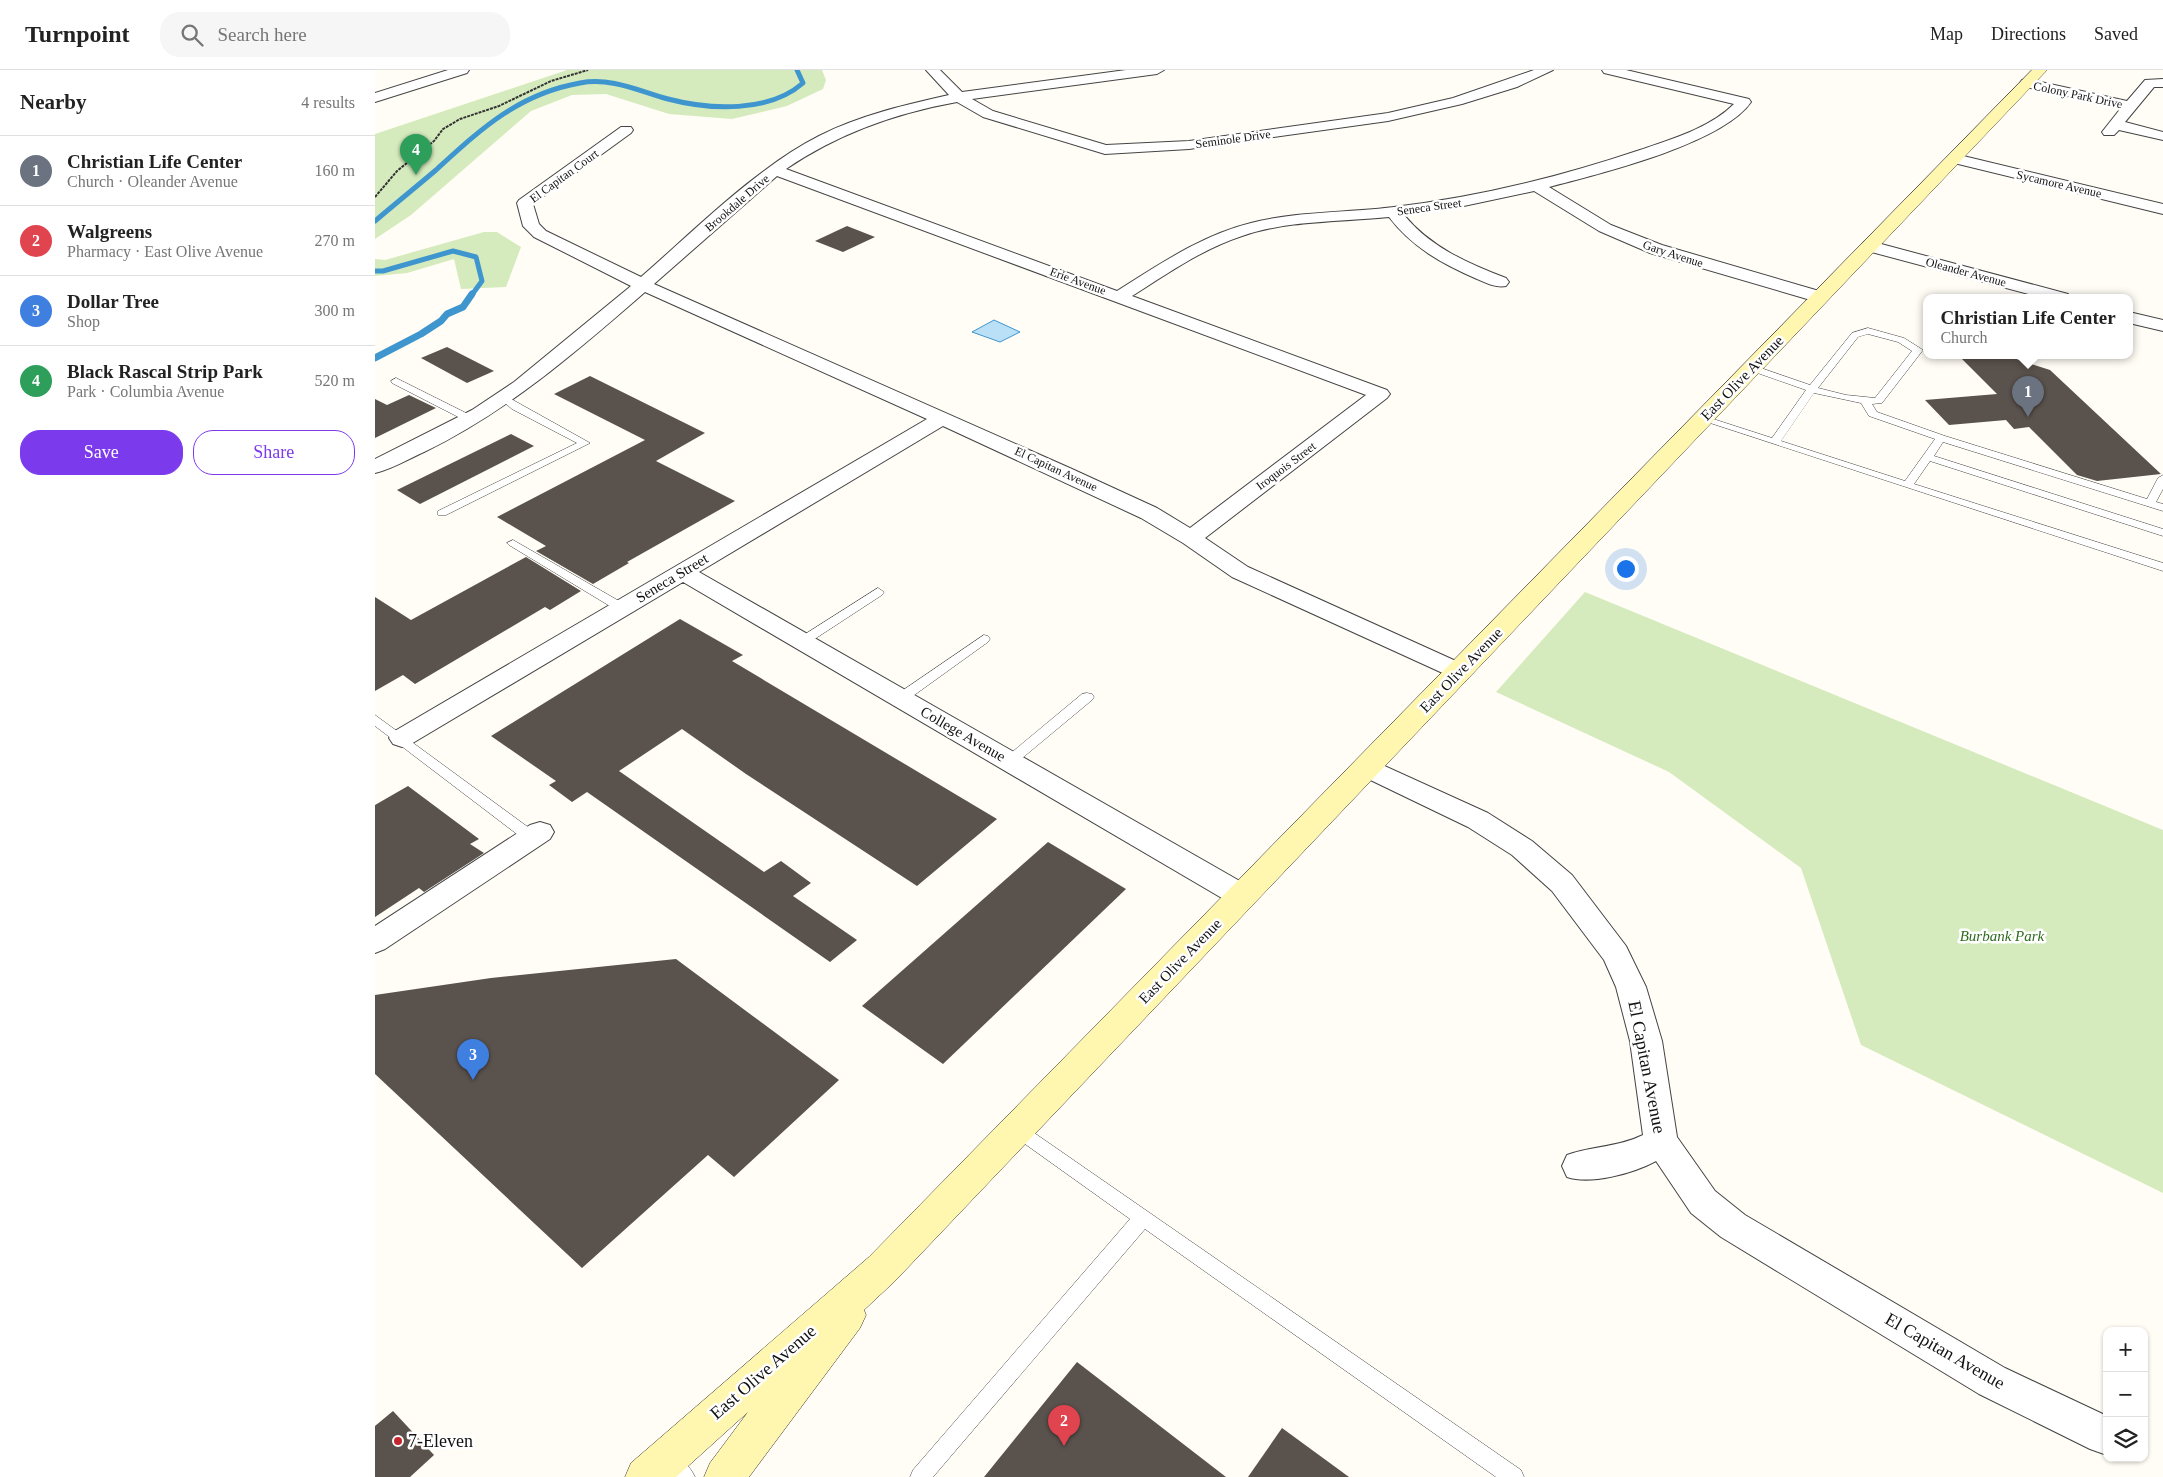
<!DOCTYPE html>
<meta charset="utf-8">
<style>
:root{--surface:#fff;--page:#f6f6f6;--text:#222;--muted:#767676;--line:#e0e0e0;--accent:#7c3aed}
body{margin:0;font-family:"Times New Roman",serif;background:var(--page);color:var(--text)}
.controls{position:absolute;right:15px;bottom:15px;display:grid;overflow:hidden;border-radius:10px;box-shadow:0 1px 4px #0004}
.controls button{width:45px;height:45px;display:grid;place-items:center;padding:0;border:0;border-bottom:1px solid var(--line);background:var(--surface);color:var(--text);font:25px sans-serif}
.you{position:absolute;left:1250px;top:498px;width:18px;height:18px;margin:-12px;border:4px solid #fff;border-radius:50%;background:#1a73e8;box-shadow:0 0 0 8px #1a73e833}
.badge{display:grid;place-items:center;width:32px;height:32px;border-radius:50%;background:var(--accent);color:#fff;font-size:16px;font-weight:700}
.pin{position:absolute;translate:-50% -41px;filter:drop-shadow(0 1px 2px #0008)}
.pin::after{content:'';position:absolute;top:26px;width:18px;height:15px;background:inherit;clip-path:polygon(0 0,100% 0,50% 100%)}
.popup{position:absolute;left:1548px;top:224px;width:210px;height:65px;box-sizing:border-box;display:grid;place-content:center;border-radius:10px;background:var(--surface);filter:drop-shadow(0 1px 4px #0005);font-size:16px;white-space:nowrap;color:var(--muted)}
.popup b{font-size:19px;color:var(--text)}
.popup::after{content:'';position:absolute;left:50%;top:100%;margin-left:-10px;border:10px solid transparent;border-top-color:var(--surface)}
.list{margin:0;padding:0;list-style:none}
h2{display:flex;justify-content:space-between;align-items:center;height:65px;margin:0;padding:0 20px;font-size:21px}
h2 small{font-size:16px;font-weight:400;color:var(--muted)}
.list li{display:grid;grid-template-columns:32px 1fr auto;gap:15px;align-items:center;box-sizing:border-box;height:70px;padding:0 20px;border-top:1px solid var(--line)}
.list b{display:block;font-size:19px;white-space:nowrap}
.list p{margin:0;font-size:16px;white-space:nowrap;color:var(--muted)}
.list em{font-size:16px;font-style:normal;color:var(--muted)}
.actions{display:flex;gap:10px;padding:15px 20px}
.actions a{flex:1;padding:11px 0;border:1px solid var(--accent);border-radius:20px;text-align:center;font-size:18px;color:var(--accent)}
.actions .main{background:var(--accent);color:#fff}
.icon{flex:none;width:28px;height:28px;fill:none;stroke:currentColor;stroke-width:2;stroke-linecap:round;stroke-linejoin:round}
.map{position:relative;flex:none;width:1788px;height:1407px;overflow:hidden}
header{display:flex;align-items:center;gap:30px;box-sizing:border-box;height:70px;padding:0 25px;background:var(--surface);border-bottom:1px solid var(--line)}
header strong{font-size:24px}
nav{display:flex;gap:28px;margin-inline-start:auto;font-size:18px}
.search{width:350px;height:45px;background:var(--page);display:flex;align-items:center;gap:12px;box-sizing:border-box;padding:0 18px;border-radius:20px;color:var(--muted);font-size:19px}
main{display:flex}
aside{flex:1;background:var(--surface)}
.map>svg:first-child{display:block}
.green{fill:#d5ebbd}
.water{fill:#b9e0f7;stroke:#3f96cf}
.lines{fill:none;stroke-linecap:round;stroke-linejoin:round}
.stream-far1{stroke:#3f96cf;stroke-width:5}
.stream{stroke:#3f96cf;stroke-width:7}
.building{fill:#5a524d}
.lane-casing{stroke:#444;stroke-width:1}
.street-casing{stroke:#444;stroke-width:2}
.secondary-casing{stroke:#333;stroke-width:1}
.path{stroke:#333;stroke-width:2;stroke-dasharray:3 1;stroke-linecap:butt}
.lane{fill:#fff;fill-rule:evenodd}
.street{fill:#fff;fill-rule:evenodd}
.secondary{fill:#fff6b0;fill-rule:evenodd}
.poi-dot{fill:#c4262e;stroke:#fff;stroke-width:2}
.labels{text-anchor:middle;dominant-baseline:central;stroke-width:5;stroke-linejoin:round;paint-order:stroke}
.far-street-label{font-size:12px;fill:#111;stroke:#fff}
.street-label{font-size:15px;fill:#111;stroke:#fff}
.park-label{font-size:15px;font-style:italic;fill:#2f6b1f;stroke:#fff}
.near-street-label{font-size:18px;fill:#111;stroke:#fff}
.near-poi-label{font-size:18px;fill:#111;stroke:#fff;text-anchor:start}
</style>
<header>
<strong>Turnpoint</strong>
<div class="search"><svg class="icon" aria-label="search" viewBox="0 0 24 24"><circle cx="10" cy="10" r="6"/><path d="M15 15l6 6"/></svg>Search here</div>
<nav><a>Map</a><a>Directions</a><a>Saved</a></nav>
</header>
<main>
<aside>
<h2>Nearby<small>4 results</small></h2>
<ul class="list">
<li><span class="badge" style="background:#6b7280">1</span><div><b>Christian Life Center</b><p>Church · Oleander Avenue</p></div><em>160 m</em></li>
<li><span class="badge" style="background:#e0444e">2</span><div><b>Walgreens</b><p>Pharmacy · East Olive Avenue</p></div><em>270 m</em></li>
<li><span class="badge" style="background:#3f7fe0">3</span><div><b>Dollar Tree</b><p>Shop</p></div><em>300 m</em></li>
<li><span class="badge" style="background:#2e9e5b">4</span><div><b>Black Rascal Strip Park</b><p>Park · Columbia Avenue</p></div><em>520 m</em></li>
</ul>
<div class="actions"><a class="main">Save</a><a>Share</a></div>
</aside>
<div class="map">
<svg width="1788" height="1407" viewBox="0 0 1788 1407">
<rect width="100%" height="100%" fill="#fffdf5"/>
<!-- green -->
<g class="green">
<polygon points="192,0 447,0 451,10 448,19 412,36 357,49 294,44 231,24 197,25 156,41 36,145 0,169 0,64"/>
<polygon points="109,162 122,162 146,177 131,217 86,219 79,189 32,203 0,206 0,189 10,190"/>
<polygon points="1210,522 1788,760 1788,1123 1486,975 1426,798 1294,702 1121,622"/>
</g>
<!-- water -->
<polygon class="water" points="619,250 645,262 625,272 597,262"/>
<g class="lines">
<!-- stream-far1 -->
<g class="stream-far1">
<path d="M 0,151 C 20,134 41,117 61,100 C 106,59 143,24 205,13 C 236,7 264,21 293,29 C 335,40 394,43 428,13 L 422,0"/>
<polyline points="0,201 8,201 78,181 101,187 107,211 96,226"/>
</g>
<!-- stream -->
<polyline class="stream" points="0,288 46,264 66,251 72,244 88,237 97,224"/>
</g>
<!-- building -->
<g class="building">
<polygon points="472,156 500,167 468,182 440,171"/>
<polygon points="72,277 119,301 92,313 46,288"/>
<polygon points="1584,286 1632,286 1675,300 1786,404 1722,411 1702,405 1654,357 1639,359 1631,350 1574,355 1550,330 1622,324"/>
<polygon points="215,306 330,363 281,391 360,431 252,492 254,493 218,514 161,481 171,476 122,447 270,370 179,324"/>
<polygon points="34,325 61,338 0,368 0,329 12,335"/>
<polygon points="136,364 159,376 45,434 22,420"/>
<polygon points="151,487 206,521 175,540 170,537 40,614 28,605 0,621 0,527 36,550"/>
<polygon points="305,549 368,585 357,591 622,749 542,816 371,704 307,659 244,701 389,802 406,791 436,813 418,826 482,870 455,892 212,722 197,732 174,715 181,711 116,666"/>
<polygon points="33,716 104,769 95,774 109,783 49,822 44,818 0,847 0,735"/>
<polygon points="673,772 751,819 568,994 487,936"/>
<polygon points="301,889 464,1010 359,1107 333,1085 207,1198 0,1004 0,925 116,908"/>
<polygon points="702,1292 851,1407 609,1407"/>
<polygon points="18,1341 59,1385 35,1407 0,1407 0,1356"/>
<polygon points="907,1358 974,1407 873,1407"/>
</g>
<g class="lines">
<defs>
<g id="lane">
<path d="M 1493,258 L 1529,268 L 1548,280 L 1507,333 L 1497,334 L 1502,342 L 1570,366 L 1772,429 L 1783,408 L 1788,405 L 1788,419 L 1781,432 L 1788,434 L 1788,441 L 1568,372 L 1559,386 L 1788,459 L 1788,466 L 1555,391 L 1539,414 L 1788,493 L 1788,501 L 1323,349 L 1324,347 L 1332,347 L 1397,368 L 1431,320 L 1374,300 L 1374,296 L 1380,296 L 1435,315 L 1477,263 ZM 1493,264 L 1523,272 L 1537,281 L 1500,328 L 1471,325 L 1443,318 L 1483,267 ZM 1439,323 L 1486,333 L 1494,346 L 1560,369 L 1530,411 L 1406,371 Z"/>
<polygon points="21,308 99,347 100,349 99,351 91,351 17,313 16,311"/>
<polygon points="129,325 215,373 71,445 63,445 63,441 202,373 137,339 124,328"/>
<polygon points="138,470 251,535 253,538 247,542 243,541 134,475 132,473"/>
<polygon points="503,518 509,522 507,525 432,574 424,574 422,571 424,568"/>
<polygon points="609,565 613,566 615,569 613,572 531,631 521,631 519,628 521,625"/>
<polygon points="712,623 717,624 719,627 717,630 640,694 630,694 628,691 630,688 707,624"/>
<polygon points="0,645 161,763 163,767 161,771 151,771 0,656"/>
<polygon points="642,1051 1146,1400 1149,1407 1121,1407 770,1159 558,1407 535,1407 538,1400 755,1149 636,1064 633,1059 636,1054"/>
<path d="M 293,1380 C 304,1385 315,1396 320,1407 L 296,1407 L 286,1397 L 283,1390 L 286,1383 Z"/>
</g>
<g id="street">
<polygon points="73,0 94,0 92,3 0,32 0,23"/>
<path d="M 551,0 L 565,0 L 587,22 L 751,0 L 789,0 L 782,4 L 597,29 L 618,41 L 731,75 L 814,71 L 1013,43 L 1078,28 L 1159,0 L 1178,0 L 1142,17 L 1087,34 L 1013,51 L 814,79 L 730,84 L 608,47 L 582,32 C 521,43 462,64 411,99 L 742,221 C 785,194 827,165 876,153 C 923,141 971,143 1019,137 C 1103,127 1185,107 1265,80 C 1297,69 1335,58 1359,34 L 1229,3 L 1227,0 L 1251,0 L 1374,29 L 1376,32 C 1347,74 1224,104 1174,117 L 1236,155 L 1287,175 L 1451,223 L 1454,227 L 1451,231 L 1439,231 L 1275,183 L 1224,161 L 1159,121 L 1084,137 L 1029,145 C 1055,177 1094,194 1131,208 L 1134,212 L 1131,216 C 1121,218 1111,213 1102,209 C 1067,194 1037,177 1014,147 C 966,152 913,150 867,166 C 827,179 792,204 757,226 L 1012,320 L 1015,324 L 1012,328 L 830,468 L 873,497 L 1092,596 L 1095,602 L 1092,608 L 1083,610 L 857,507 L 808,473 L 766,448 L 568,356 L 324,502 L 877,818 L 881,826 L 877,834 L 867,837 L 857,834 L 308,512 L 36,674 L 27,677 L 18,674 L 14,668 L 18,662 L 552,349 L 270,222 C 201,282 132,342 49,382 C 33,389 17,399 0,403 L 0,389 L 97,340 L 139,312 L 256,216 L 159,167 L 148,156 L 142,133 L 144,130 L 246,57 L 256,57 L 258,60 L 256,63 L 158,134 L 164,154 L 171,161 L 266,207 C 320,160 381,98 444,66 C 485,45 530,35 574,25 ZM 402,106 L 991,325 L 815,458 L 782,438 L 697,399 L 279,214 Z"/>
<polygon points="1652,9 1752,31 1770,10 1788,9 1788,17 1779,17 1750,52 1788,62 1788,70 1744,60 1739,65 1729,65 1727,62 1746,38 1647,16 1645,13 1647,10"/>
<polygon points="1580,84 1788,134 1788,144 1575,92 1572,89 1575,86"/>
<polygon points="1495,171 1693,224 1696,228 1668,228 1489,180 1487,176 1489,172"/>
<polygon points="1754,242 1788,250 1788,261 1754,253"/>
<path d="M 992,688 L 1113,743 L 1157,771 L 1197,805 L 1251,876 L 1271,917 L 1287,971 L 1302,1067 L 1340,1121 L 1370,1145 L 1630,1298 L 1732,1346 L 1732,1383 L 1729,1384 L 1715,1379 L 1604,1324 L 1346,1167 L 1316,1143 L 1281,1091 C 1259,1103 1216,1115 1192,1107 L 1187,1096 L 1192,1085 C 1217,1076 1244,1077 1268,1065 L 1255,971 L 1241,917 L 1229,890 L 1177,821 L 1137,785 L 1093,757 L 983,704 L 979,697 L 983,690 Z"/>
<polygon points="165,752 175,755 179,762 175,769 10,879 0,883 0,856 155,755"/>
</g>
<polygon id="secondary" points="1657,0 1672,0 520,1211 489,1240 491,1245 485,1258 374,1407 329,1407 335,1393 373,1342 301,1407 250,1407 256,1393 494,1187"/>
</defs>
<!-- lane casing -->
<use href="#lane" class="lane-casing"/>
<!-- street casing -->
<use href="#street" class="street-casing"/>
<!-- secondary casing -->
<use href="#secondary" class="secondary-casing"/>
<!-- path -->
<polyline class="path" points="0,127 22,101 59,71 68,59 85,49 124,36 176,11 213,0"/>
<!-- lane -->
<use href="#lane" class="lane"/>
<!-- street -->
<use href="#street" class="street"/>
<!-- secondary -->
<use href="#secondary" class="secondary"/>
</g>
<!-- markers -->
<circle class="poi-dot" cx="23" cy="1371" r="5"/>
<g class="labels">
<!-- far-street labels -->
<g class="far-street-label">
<text transform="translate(1703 25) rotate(12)">Colony Park Drive</text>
<text transform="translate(858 69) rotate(-8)">Seminole Drive</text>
<text transform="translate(189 106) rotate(-36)">El Capitan Court</text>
<text transform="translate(1684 114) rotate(13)">Sycamore Avenue</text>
<text transform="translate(362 133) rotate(-41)">Brookdale Drive</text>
<text transform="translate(1054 137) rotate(-8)">Seneca Street</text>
<text transform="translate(1298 184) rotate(18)">Gary Avenue</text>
<text transform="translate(1591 202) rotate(15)">Oleander Avenue</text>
<text transform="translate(703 211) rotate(20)">Erie Avenue</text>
<text transform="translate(911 396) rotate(-37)">Iroquois Street</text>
<text transform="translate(681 399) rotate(25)">El Capitan Avenue</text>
</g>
<!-- street labels -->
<g class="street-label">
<text transform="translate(1367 308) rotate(-46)">East Olive Avenue</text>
<text transform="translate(297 508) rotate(-31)">Seneca Street</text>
<text transform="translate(1086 600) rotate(-46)">East Olive Avenue</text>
<text transform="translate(588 664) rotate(30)">College Avenue</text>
<text transform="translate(805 891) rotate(-46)">East Olive Avenue</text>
</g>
<!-- park labels -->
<g class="park-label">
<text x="1627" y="866">Burbank Park</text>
</g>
<!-- near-street labels -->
<g class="near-street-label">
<text transform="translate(1272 997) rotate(79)">El Capitan Avenue</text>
<text transform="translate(1570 1281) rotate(30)">El Capitan Avenue</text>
<text transform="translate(388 1302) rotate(-41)">East Olive Avenue</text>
</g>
<!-- near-poi labels -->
<g class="near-poi-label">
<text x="33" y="1371">7-Eleven</text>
</g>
</g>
</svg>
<div class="controls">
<button>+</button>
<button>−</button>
<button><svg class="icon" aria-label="layers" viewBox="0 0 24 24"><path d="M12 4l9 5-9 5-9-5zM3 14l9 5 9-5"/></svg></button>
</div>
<div class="you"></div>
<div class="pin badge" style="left:1653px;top:347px;background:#6b7280">1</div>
<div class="popup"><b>Christian Life Center</b>Church</div>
<div class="pin badge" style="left:689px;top:1376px;background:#e0444e">2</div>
<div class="pin badge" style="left:98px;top:1010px;background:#3f7fe0">3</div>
<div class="pin badge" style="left:41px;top:105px;background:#2e9e5b">4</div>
</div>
</main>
